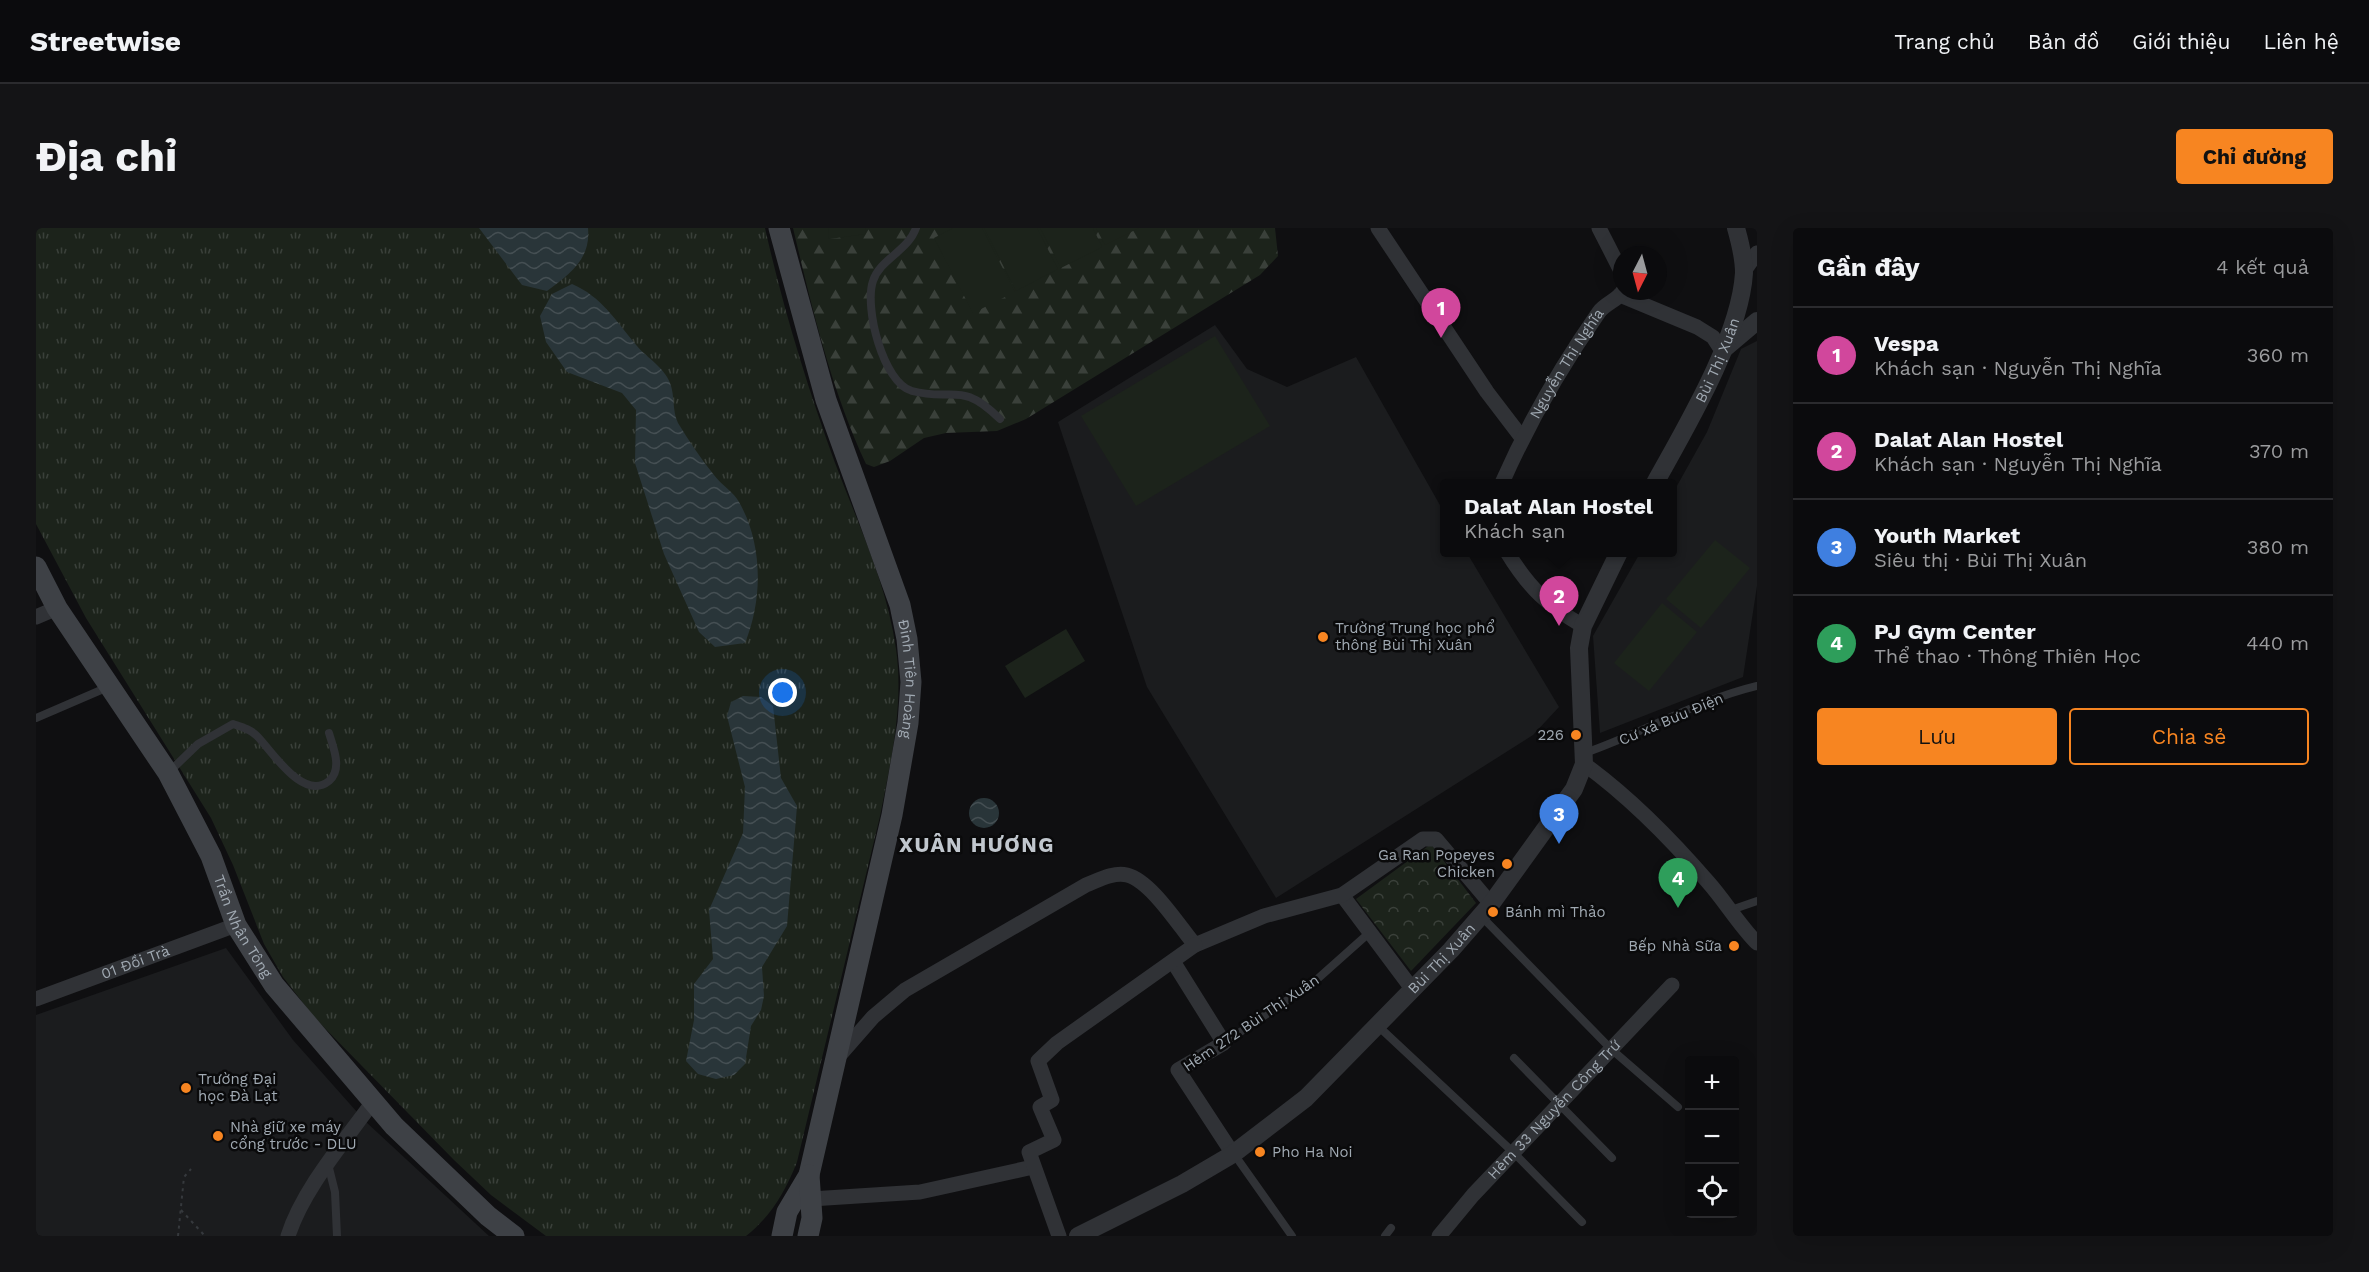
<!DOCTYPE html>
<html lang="vi">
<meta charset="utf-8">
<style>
:root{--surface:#0b0b0d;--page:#141416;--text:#f1f3f6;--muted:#9a9b9d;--line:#2b2b2e;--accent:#f78521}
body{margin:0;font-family:"Work Sans",sans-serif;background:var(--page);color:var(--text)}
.controls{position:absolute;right:18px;bottom:18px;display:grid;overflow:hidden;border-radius:6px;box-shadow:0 6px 24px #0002}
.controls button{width:54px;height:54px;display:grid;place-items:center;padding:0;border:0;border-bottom:2px solid var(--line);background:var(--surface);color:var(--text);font:30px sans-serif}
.compass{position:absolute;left:1577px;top:18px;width:54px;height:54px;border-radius:50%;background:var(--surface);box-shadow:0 6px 24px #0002;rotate:186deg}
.you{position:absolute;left:747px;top:465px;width:21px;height:21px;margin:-15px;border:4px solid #fff;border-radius:50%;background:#1a73e8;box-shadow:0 0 0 9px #1a73e833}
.badge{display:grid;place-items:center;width:39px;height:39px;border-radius:50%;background:var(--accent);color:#fff;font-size:20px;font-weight:700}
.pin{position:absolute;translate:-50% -50px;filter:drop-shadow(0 2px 3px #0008)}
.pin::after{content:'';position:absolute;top:32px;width:21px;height:18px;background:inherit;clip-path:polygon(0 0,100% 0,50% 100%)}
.popup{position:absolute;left:1404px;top:251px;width:237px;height:78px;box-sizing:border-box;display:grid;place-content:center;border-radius:6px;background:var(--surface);filter:drop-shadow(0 2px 4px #0005);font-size:20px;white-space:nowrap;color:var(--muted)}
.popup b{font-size:22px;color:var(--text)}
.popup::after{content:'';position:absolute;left:50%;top:100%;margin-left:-12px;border:12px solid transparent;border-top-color:var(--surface)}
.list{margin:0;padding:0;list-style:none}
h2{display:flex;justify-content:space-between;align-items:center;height:78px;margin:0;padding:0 24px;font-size:26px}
h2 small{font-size:20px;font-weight:400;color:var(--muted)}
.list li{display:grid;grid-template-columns:39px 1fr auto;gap:18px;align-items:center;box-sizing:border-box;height:96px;padding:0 24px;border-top:2px solid var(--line)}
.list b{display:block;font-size:22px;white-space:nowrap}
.list p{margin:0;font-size:20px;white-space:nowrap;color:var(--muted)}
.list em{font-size:20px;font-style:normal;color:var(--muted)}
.actions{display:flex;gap:12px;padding:18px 24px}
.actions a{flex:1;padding:14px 0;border:2px solid var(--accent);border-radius:6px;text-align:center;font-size:21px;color:var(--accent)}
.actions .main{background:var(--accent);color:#111}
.icon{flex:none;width:33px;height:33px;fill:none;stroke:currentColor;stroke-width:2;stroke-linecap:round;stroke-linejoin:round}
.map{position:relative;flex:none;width:1721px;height:1008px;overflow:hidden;border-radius:6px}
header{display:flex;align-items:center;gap:36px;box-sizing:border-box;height:84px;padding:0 30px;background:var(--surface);border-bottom:2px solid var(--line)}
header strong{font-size:28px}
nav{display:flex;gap:33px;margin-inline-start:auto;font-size:21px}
.intro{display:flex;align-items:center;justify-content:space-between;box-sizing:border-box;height:144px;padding:0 36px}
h1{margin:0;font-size:42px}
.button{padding:15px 27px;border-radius:6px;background:var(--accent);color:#111;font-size:21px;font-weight:700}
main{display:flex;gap:36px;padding:0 36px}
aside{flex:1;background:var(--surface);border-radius:6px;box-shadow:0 6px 24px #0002}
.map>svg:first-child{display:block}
.built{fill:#1b1c1e}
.grass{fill:url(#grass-tufts)}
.forest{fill:url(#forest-firs)}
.park{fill:url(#park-crowns)}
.garden{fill:#1c231b}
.water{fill:url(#water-waves)}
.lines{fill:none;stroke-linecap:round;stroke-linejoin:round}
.path{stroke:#36393d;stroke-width:2;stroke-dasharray:3 4.5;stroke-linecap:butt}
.service{stroke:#303236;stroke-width:8}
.minor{stroke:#303236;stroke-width:15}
.tertiary{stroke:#303236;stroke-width:18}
.secondary{stroke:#3e4146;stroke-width:21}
.poi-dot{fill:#f78521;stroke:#0a0a0b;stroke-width:2}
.labels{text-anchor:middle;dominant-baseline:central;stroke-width:5;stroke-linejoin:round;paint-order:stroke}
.street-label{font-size:15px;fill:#a0a9b2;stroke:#0a0a0b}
.poi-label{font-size:15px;fill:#a0a9b2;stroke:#0a0a0b;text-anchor:start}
.district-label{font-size:21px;font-weight:bold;letter-spacing:1.5px;fill:#c1c7ce;stroke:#0a0a0b}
</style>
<header>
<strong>Streetwise</strong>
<nav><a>Trang chủ</a><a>Bản đồ</a><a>Giới thiệu</a><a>Liên hệ</a></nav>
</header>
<div class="intro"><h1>Địa chỉ</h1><a class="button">Chỉ đường</a></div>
<main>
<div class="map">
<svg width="1721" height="1008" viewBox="0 0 1721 1008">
<defs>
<pattern id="grass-tufts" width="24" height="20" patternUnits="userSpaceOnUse" patternTransform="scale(1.5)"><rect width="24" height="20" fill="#1c231b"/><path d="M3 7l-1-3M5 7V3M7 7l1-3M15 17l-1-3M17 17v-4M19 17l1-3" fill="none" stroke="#3a403a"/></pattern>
<pattern id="forest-firs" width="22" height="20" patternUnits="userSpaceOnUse" patternTransform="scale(1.5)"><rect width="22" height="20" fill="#1c231b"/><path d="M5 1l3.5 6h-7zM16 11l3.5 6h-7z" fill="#3a403a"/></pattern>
<pattern id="park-crowns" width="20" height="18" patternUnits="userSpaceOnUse" patternTransform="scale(1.5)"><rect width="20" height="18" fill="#1c231b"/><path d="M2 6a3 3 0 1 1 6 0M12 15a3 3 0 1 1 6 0" fill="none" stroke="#3a403a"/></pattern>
<pattern id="water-waves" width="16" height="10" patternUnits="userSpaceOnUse" patternTransform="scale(1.5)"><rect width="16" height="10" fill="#293539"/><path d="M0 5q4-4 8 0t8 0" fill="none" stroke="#454f53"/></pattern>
</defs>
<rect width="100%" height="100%" fill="#0f0f11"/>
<!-- built -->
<g class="built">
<polygon points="1179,97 1211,141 1251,159 1320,129 1409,286 1409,324 1431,325 1523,479 1497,507 1240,670 1111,459 1022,194"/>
<polygon points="1721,113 1721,358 1707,449 1564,505 1557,408 1604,325 1637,324 1637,265 1671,204 1705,121"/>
<polygon points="190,720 257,812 329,893 453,1008 0,1008 0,787"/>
</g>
<!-- grass -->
<path class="grass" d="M 0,0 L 729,0 C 747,80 771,158 799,235 C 822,296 851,356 860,421 C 868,477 855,533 844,588 L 761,934 C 749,964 736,987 710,1008 L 510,1008 L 455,967 L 418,932 L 278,789 L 247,749 L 228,716 L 197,637 L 175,590 L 50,390 L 0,296 Z"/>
<!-- forest -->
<path class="forest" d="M 757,0 L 1239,0 L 1242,28 L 1224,47 L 990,191 L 961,203 L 910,205 L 888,210 L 854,233 L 838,239 L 830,236 C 795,161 776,80 757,0 Z"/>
<!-- park -->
<polygon class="park" points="1395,616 1440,675 1375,743 1320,671"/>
<!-- garden -->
<g class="garden">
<polygon points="792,0 829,0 830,6 793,11"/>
<polygon points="917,0 946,0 979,64 937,85 898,10"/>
<polygon points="948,0 1001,0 1022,41 980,63"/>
<polygon points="1004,0 1057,0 1066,19 1025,40"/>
<polygon points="1060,0 1103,0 1069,17"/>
<polygon points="1179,108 1234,198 1100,278 1045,188"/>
<polygon points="1679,312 1714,340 1665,400 1630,371"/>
<polygon points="1626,375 1661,404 1613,463 1578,435"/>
<polygon points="1030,401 1049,433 989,470 969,438"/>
</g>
<!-- water -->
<g class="water">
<path d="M 443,0 L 552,0 C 555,31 534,46 511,63 L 486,57 Z"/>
<path d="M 536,56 C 565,68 581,94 601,118 C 611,130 628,139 634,155 C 639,167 636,183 642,195 C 653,213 665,231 678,247 C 685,257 698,264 703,274 C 727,316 727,371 709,415 L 679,419 L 663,404 L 628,326 L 599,235 L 600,182 L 586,165 L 531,144 L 510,114 L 504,88 L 516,66 Z"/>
<polygon points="707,468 725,469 737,478 745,550 761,578 751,698 726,739 728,768 725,782 715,798 709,836 698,847 680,851 662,846 650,833 658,792 658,756 677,731 673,682 707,605 709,559 691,488 695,474"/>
<circle cx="948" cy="585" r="15"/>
</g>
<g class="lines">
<!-- path -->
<g class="path">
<polyline points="145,982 169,1008"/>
<polyline points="142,1008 148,949 155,941"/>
</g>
<!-- service -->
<g class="service">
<path d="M 880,0 C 872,23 844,31 837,53 C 828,79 847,155 876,163 C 918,174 925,152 964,191"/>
<polyline points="0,490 72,459"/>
<path d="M 1549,525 C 1607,505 1662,472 1721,458"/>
<path d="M 133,544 L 162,516 L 197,496 C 206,499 214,501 221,508 C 236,523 267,574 293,553 C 307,541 297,519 293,505"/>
<polyline points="1695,682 1721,673"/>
<polyline points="1445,688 1575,821 1642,879"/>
<polyline points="1342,798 1479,926 1546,994"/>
<polyline points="1188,815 1278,754 1333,705"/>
<polyline points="1478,830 1576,930"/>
<polyline points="1198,926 1256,1008"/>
<polyline points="292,936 299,964 301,1008"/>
<polyline points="1349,1008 1355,1000"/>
</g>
<!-- minor -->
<g class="minor">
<polyline points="1342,0 1451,164 1486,210"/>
<polyline points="1563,0 1586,45"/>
<polyline points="1708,43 1721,25"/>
<polyline points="1584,67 1661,99 1677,109 1686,123"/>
<path id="s1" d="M 1466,255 C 1492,196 1526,137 1563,84 C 1570,75 1582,72 1587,63"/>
<path d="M 1471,324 C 1493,360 1511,377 1547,398"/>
<polyline points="0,389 21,380"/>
<path d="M 1548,536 C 1595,570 1634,610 1672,654 C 1689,673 1703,697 1721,715"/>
<polyline points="1306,667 1377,762"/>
<polyline points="1138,735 1188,815 1142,842 1197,926"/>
<path id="s2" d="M 0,771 L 200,697"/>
<path d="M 802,829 L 837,789 L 869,762 L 1050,657 C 1063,652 1077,644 1091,647 C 1115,653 1143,698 1159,717 L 1228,688 L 1306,667 L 1387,611 L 1400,611 L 1455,676"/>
<polyline points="775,971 884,964 997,939"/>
<path d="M 252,1008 C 267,961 308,914 336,875"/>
<polyline points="1023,1008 993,924 1018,912 1004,879 1016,872 1002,833 1021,815 1159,717"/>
<path id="s3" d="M 1403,1008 L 1437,967 L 1636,757"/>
</g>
<!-- tertiary -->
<g class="tertiary">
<polyline points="1688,121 1721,93"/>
<path id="s4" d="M 1619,255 C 1650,199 1704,109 1708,45 C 1708,30 1704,14 1700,0"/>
<path id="s5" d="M 1042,1008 L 1146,956 L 1197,926 L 1270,870 L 1415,722 L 1455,676 L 1538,561 L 1548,536 L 1543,420 L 1547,398 L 1583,324"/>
</g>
<!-- secondary -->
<g class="secondary">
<path id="s6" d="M 743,0 L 790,172 L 864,377 L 871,411 L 875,454 L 872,495 L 856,587 L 773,947 L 751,984 L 746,1008"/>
<path id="s7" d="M 0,339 L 21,380 L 132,545 L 175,628 L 200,697 L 238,757 L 358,898 L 452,988 L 478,1008"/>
<polyline points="772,1008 776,990 773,947"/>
</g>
</g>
<!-- markers -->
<g class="poi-dot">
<circle cx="1287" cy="409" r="6"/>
<circle cx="1540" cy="507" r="6"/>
<circle cx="1471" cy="636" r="6"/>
<circle cx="1457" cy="684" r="6"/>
<circle cx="1698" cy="718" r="6"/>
<circle cx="150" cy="860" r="6"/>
<circle cx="182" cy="908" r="6"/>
<circle cx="1224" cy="924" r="6"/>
</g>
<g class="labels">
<!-- street labels -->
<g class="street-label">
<text stroke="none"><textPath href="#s4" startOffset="138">Bùi Thị Xuân</textPath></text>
<text stroke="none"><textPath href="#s1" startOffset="136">Nguyễn Thị Nghĩa</textPath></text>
<text stroke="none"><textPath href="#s6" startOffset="471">Đinh Tiên Hoàng</textPath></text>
<text transform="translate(1635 491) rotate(-23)">Cư xá Bưu Điện</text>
<text stroke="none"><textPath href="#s7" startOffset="416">Trần Nhân Tông</textPath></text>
<text stroke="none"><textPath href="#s5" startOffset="462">Bùi Thị Xuân</textPath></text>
<text stroke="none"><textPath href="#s2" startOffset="106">01 Đồi Trà</textPath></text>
<text transform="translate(1215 795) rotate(-34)">Hẻm 272 Bùi Thị Xuân</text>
<text stroke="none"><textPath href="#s3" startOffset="171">Hẻm 33 Nguyễn Công Trứ</textPath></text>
</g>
<!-- poi labels -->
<g class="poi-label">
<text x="1299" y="400">Trường Trung học phổ<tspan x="1299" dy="17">thông Bùi Thị Xuân</tspan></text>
<text x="1528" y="507" text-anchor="end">226</text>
<text x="1459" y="627" text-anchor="end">Ga Ran Popeyes<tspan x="1459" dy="17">Chicken</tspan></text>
<text x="1469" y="684">Bánh mì Thảo</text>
<text x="1686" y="718" text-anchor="end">Bếp Nhà Sữa</text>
<text x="162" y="851">Trường Đại<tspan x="162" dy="17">học Đà Lạt</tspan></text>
<text x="194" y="899">Nhà giữ xe máy<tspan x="194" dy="17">cổng trước - DLU</tspan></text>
<text x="1236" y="924">Pho Ha Noi</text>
</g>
<!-- district labels -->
<g class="district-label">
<text x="941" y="616">XUÂN HƯƠNG</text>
</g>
</g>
</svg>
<div class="controls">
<button>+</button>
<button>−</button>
<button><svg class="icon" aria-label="locate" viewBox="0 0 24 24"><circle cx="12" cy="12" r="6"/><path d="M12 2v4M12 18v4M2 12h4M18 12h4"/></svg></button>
</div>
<svg class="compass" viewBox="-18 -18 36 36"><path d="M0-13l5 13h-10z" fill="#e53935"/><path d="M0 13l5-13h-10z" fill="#9a9b9d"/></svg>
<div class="you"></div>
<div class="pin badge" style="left:1405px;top:110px;background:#d1479c">1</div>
<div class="pin badge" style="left:1523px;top:398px;background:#d1479c">2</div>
<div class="popup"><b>Dalat Alan Hostel</b>Khách sạn</div>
<div class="pin badge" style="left:1523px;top:616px;background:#3f7fe0">3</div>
<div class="pin badge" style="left:1642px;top:680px;background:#2e9e5b">4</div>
</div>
<aside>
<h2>Gần đây<small>4 kết quả</small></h2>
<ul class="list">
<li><span class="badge" style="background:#d1479c">1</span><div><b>Vespa</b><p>Khách sạn · Nguyễn Thị Nghĩa</p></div><em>360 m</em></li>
<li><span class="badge" style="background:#d1479c">2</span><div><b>Dalat Alan Hostel</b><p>Khách sạn · Nguyễn Thị Nghĩa</p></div><em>370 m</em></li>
<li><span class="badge" style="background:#3f7fe0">3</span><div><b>Youth Market</b><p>Siêu thị · Bùi Thị Xuân</p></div><em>380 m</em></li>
<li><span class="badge" style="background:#2e9e5b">4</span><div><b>PJ Gym Center</b><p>Thể thao · Thông Thiên Học</p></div><em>440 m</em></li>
</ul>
<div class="actions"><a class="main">Lưu</a><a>Chia sẻ</a></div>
</aside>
</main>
